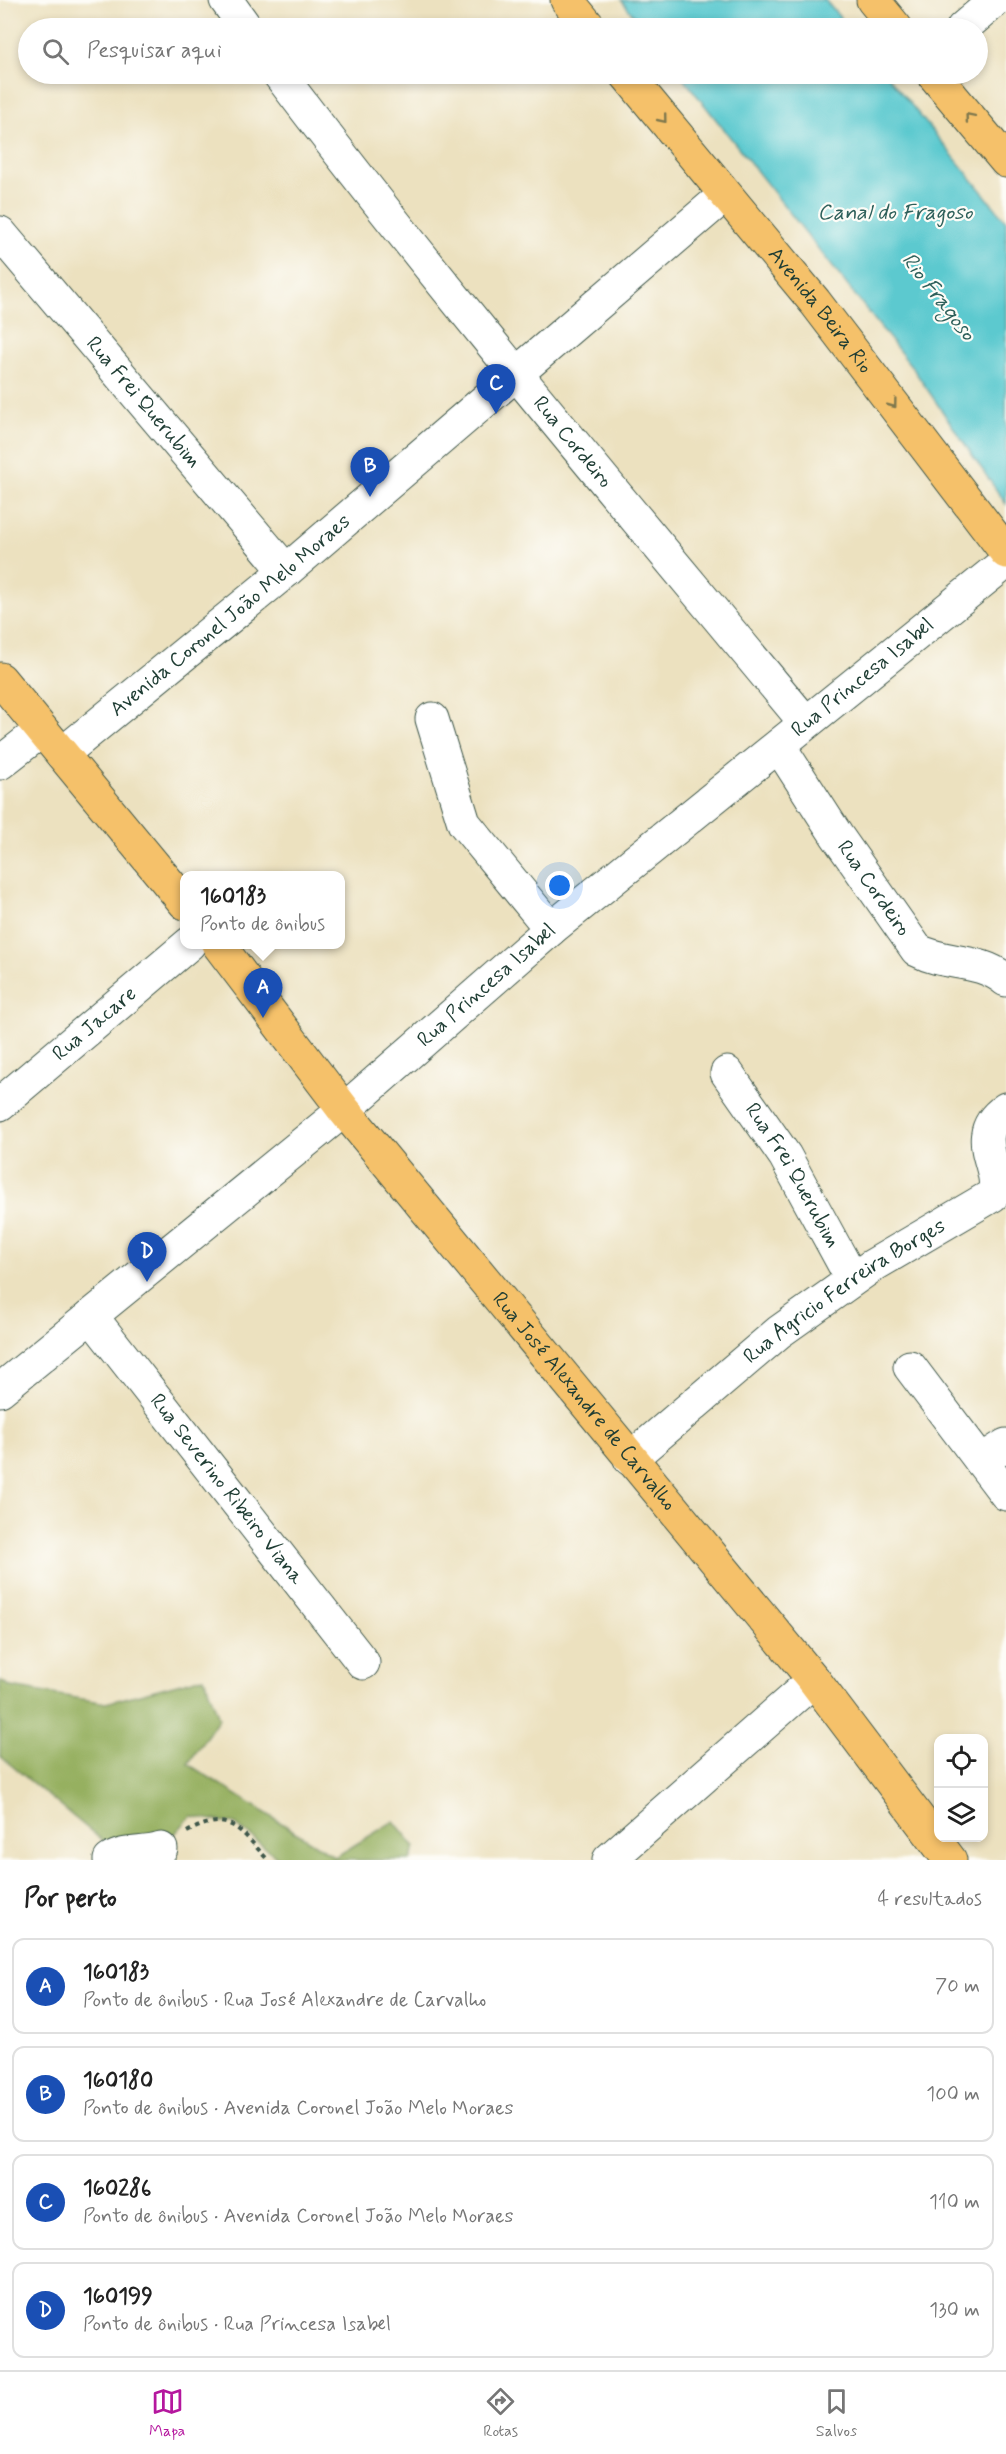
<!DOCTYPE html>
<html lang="pt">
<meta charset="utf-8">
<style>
:root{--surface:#fff;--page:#f2f2f2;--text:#222;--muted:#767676;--line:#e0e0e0;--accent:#b5179e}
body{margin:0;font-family:Mynerve,sans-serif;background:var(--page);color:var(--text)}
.controls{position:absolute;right:18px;bottom:18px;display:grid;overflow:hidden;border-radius:12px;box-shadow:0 3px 9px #0003}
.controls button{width:54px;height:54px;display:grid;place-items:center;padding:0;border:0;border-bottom:2px solid var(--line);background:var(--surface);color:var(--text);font:30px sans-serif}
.you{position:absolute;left:560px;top:886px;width:21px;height:21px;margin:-15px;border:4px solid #fff;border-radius:50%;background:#1a73e8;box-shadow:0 0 0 9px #1a73e833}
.badge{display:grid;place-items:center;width:39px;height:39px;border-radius:50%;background:var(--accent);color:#fff;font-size:20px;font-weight:700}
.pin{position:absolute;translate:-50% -50px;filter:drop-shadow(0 2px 3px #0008)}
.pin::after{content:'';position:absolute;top:32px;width:21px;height:18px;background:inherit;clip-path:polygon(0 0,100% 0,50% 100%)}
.popup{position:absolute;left:180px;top:871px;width:165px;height:78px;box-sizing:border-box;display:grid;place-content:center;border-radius:12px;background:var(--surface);filter:drop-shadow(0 2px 4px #0005);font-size:20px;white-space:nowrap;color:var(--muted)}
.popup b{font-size:22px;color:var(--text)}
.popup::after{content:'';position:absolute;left:50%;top:100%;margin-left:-12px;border:12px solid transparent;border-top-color:var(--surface)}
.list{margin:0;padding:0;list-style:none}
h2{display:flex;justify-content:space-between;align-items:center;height:78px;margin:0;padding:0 24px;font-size:26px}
h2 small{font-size:20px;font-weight:400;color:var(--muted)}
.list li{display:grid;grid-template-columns:39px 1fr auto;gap:18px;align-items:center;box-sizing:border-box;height:96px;margin:0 12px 12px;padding:0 12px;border:2px solid var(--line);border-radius:12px}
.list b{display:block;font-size:22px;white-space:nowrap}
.list p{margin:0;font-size:20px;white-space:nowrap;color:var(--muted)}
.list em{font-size:20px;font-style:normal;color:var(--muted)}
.icon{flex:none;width:33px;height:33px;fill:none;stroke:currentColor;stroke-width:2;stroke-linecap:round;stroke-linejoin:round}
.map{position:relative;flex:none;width:1006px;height:1860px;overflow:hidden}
.search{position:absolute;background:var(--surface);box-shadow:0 3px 9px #0003;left:18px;right:18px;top:18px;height:66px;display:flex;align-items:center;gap:15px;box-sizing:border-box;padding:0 21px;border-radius:33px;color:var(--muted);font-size:22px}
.sheet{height:510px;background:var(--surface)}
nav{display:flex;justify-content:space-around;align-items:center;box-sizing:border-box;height:84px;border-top:2px solid var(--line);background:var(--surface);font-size:16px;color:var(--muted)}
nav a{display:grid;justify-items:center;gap:3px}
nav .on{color:var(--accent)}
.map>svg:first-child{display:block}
.forest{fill:#96b061;stroke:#5a764a;stroke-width:1.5}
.water{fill:#5cc9cf;stroke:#3e8382;stroke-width:1.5}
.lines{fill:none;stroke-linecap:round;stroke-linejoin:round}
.minor-casing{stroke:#3e5649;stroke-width:35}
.major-casing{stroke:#3e5649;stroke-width:35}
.path{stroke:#3e5649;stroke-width:4;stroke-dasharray:4.5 4.5;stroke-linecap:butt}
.minor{stroke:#fff;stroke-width:33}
.major{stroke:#f5c16b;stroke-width:33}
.oneway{stroke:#7f784d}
.labels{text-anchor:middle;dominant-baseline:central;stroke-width:4.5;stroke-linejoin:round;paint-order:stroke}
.street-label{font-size:21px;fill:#1f3d34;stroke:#fdfcf7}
.water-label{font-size:22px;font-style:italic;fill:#2e605b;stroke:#fdfcf7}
</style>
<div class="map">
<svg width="1006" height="1860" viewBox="0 0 1006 1860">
<rect width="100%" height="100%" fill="#fdfcf7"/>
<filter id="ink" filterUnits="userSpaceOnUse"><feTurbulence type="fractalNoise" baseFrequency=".0167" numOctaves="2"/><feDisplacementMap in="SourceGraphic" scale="12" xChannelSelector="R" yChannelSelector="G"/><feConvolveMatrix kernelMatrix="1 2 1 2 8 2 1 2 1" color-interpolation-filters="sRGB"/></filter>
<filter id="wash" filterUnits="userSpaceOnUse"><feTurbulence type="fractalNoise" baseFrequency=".008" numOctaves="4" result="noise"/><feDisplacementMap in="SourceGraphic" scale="24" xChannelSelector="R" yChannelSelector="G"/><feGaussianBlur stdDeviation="1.35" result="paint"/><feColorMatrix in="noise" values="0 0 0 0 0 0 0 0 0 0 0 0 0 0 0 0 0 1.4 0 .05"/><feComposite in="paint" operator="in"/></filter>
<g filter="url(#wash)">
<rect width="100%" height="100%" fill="#ece1bf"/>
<!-- forest -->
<polygon class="forest" points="204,1677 219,1718 188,1764 335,1857 394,1821 415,1847 410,1860 281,1860 235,1824 191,1816 161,1849 109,1846 0,1756 0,1680 11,1687 106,1703"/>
<!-- water -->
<g class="water">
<polygon points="621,0 825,0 849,28 644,28"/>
<polygon points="680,74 886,74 1006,221 1006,504 912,367"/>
</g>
</g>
<g filter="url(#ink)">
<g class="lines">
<defs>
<g id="minor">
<polyline points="226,0 246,28"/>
<polyline points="963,28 996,0"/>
<path id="s1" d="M 279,74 C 447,296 628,508 805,722"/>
<path id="s2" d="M 0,233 L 286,571"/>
<polyline points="432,719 464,823 551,929"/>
<path id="s3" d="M 779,746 L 837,836 L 917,950 C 947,966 977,957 1006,980"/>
<path id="s4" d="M 62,754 L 286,571 L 725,195"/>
<polyline points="0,763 41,731"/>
<path id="s5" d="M 727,1073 L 785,1156 L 852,1279"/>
<path id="s6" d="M 0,1104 L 189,944"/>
<path id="s7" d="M 91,1316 L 363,1663"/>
<polyline points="910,1367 1006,1494"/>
<path id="s8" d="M 0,1390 L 344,1110 L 551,929 L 1006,562"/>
<path id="s9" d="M 630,1459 L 779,1332 L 872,1266 L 993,1195 C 1006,1171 965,1137 1006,1109"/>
<polyline points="981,1461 1006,1445"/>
<path d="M 110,1860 C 127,1850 143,1855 161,1849"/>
<polyline points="609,1860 814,1680"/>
</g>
<g id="major">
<polyline points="567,0 590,28"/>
<polyline points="873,0 896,28"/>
<path id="s10" d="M 626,74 L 815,302 L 1006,552"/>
<polyline points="933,74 1006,161"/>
<polyline points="0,679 185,903"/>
<path id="s11" d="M 218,944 L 344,1110 L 814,1680 L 950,1860"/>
</g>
</defs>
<!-- minor casing -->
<use href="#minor" class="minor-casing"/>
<!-- major casing -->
<use href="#major" class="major-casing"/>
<!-- path -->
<path class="path" d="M 187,1832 C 230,1809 239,1829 268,1860"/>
<!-- minor -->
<use href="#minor" class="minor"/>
<!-- major -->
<use href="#major" class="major"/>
</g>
<!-- one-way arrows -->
<defs><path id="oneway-chevron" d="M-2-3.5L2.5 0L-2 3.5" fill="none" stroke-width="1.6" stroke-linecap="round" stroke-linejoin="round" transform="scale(1.5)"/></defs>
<g class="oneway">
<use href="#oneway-chevron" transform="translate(969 117) rotate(-130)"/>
<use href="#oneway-chevron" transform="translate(663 119) rotate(51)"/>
<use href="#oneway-chevron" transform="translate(893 404) rotate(53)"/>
</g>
</g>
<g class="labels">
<!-- street labels -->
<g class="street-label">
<text stroke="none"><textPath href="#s10" startOffset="306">Avenida Beira Rio</textPath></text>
<text stroke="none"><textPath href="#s2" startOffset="222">Rua Frei Querubim</textPath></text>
<text stroke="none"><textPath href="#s1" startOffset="471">Rua Cordeiro</textPath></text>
<text stroke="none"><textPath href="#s4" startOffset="218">Avenida Coronel João Melo Moraes</textPath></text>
<text stroke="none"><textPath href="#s8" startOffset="1119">Rua Princesa Isabel</textPath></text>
<text stroke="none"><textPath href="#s3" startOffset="171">Rua Cordeiro</textPath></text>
<text stroke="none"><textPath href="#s8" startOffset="633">Rua Princesa Isabel</textPath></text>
<text stroke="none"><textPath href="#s6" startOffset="124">Rua Jacare</textPath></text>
<text stroke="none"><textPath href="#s5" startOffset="122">Rua Frei Querubim</textPath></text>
<text stroke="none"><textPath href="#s9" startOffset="273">Rua Agricio Ferreira Borges</textPath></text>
<text stroke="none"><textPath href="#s11" startOffset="586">Rua José Alexandre de Carvalho</textPath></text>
<text stroke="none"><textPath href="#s7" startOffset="220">Rua Severino Ribeiro Viana</textPath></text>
</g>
<!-- water labels -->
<g class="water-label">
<text x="895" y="213">Canal do Fragoso</text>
<text transform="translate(938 297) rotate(52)">Rio Fragoso</text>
</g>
</g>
</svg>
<div class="controls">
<button><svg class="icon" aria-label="locate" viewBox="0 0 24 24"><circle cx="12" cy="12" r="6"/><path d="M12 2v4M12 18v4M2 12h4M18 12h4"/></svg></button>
<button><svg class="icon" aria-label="layers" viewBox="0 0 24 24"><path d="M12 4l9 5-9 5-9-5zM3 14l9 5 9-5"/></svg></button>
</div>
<div class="you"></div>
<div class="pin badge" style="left:263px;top:1018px;background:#1a4fb4">A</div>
<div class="popup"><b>160183</b>Ponto de ônibus</div>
<div class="pin badge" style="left:370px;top:497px;background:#1a4fb4">B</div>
<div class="pin badge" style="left:496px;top:414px;background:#1a4fb4">C</div>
<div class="pin badge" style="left:147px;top:1282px;background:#1a4fb4">D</div>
<div class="search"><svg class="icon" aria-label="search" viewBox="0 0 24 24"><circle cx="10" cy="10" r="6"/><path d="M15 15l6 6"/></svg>Pesquisar aqui</div>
</div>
<section class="sheet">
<h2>Por perto<small>4 resultados</small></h2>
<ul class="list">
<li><span class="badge" style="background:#1a4fb4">A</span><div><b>160183</b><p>Ponto de ônibus · Rua José Alexandre de Carvalho</p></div><em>70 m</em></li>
<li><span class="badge" style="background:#1a4fb4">B</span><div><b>160180</b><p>Ponto de ônibus · Avenida Coronel João Melo Moraes</p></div><em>100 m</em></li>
<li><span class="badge" style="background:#1a4fb4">C</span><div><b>160286</b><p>Ponto de ônibus · Avenida Coronel João Melo Moraes</p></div><em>110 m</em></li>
<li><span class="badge" style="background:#1a4fb4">D</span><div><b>160199</b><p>Ponto de ônibus · Rua Princesa Isabel</p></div><em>130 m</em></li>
</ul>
</section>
<nav>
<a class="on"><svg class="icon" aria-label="map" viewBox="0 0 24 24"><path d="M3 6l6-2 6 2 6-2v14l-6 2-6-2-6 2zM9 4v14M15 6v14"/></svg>Mapa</a>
<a><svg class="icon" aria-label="directions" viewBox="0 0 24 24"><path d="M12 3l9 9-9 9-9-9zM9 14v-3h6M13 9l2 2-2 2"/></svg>Rotas</a>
<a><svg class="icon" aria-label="saved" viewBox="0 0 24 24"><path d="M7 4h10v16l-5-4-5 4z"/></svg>Salvos</a>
</nav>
